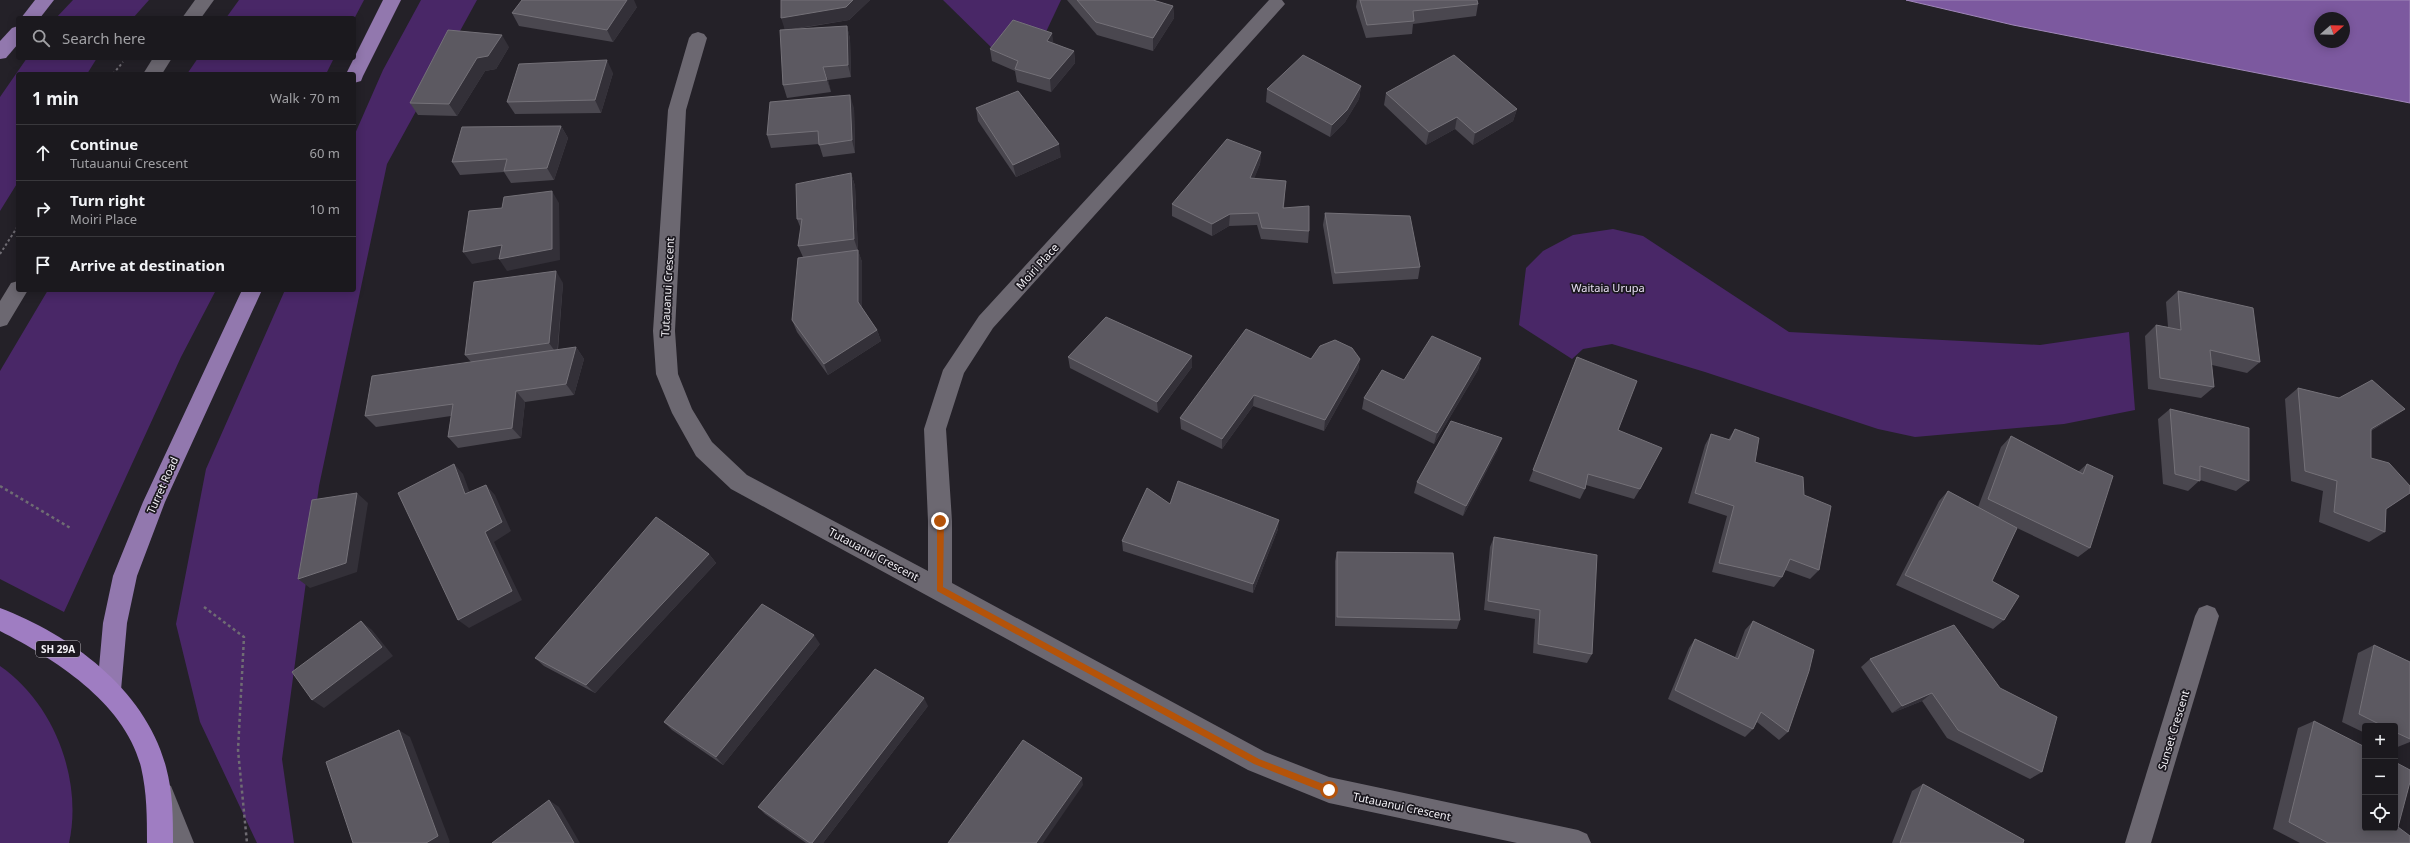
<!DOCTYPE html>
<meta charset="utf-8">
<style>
:root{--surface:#1b191e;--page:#28262b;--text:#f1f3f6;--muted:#a0a0a4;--line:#39383c}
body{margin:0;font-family:"Noto Sans",sans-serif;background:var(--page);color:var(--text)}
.controls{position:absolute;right:12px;bottom:12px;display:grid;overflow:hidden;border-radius:4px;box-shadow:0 2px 10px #0003}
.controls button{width:36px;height:36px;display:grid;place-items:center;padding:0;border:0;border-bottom:1px solid var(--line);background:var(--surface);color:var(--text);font:20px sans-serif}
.compass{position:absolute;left:2314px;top:12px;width:36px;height:36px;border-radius:50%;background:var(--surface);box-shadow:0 2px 10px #0003;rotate:70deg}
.stop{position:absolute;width:12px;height:12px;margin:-9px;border:3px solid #b45309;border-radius:50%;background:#fff}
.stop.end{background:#b45309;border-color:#fff;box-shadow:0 1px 4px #0008}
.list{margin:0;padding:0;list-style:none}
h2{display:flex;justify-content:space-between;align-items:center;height:52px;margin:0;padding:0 16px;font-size:17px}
h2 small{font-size:13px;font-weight:400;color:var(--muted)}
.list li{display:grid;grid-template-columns:26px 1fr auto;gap:12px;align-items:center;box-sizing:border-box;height:56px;padding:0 16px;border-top:1px solid var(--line)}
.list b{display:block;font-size:15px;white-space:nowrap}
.list p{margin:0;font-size:13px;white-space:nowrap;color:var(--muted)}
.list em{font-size:13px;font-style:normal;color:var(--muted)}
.icon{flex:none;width:22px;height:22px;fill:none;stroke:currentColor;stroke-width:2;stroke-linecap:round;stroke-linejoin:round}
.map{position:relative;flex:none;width:2410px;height:843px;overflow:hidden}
.search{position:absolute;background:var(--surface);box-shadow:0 2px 10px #0003;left:16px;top:16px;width:340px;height:44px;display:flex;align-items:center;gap:10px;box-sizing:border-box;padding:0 14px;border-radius:4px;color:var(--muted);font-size:15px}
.panel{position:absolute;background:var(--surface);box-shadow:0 2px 10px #0003;left:16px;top:72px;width:340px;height:220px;border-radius:4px}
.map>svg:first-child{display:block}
.green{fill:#492767}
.water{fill:#7c599f;stroke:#a087b9;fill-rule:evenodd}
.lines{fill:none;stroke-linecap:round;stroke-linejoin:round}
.path-far1{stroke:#6f6c73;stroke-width:2;stroke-dasharray:2.5 2.5;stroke-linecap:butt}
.path{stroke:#6f6c73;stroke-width:2.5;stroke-dasharray:3 3;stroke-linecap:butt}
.minor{fill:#6c6871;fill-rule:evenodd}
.tertiary{fill:#6c6871;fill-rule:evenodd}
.secondary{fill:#6c6871;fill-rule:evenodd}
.primary{fill:#9278ae;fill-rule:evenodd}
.trunk{fill:#9f7dc2;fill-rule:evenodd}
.wall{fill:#4a474f}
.shaded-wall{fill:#333038}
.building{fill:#5c5961;stroke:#747178}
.route{fill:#b45309}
.labels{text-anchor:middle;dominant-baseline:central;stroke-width:3.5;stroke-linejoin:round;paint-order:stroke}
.shield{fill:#1b181f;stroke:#b3b1b6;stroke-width:1}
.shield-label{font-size:10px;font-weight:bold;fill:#f4f2f7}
.street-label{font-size:11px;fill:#f4f2f7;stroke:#1b181f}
.park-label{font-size:11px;fill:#e8dff3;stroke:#1b181f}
</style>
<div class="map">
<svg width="2410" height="843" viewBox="0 0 2410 843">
<rect width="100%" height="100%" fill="#242128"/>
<!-- green -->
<g class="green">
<polygon points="73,0 149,0 133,18 56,18"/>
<polygon points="239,0 364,0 354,19 226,18"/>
<polygon points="421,0 477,0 387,164 319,486 282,759 294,843 257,843 200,722 176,624 206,469 285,290 354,290 354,136 383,70"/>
<polygon points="943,0 1061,0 1045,34 996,52"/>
<polygon points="27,58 97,58 87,74 18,74 18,182 0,211 0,97"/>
<polygon points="198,58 334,58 326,74 187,74"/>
<polygon points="1613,229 1643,236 1789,332 2040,345 2129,332 2135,410 2064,424 1915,437 1878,429 1705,372 1612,344 1583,349 1572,359 1519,325 1526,268 1543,251 1573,235"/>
<polygon points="48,290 216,290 181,357 64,612 0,579 0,371"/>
<path d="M 0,666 C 54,703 83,780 69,843 L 0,843 Z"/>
</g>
<!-- water -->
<path class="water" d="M 1906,0 L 2410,0 L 2410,103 L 2013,25 ZM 2320,18 L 2344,18 L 2344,42 L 2320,42 Z"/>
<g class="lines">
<!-- path-far1 -->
<g class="path-far1">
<polyline points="113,74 123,62"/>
<polyline points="0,254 18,226"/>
</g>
<!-- path -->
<g class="path">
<polyline points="0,486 72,529"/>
<polyline points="204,607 244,637 238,750 247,843"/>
</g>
<!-- minor -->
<g class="minor">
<polygon points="1269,0 1282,0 1285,4 993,328 964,373 946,429 952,521 952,583 1265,752 1329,777 1578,830 1587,834 1591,843 1517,843 1329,803 1248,770 731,489 696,456 672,413 656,374 653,331 668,110 689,38 692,34 698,32 704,34 707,38 686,110 675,331 678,374 692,409 712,442 747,475 928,571 928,521 924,429 943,370 979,316"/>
<polygon points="2207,605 2215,608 2219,616 2151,843 2125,843 2195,616 2199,608"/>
</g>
<!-- tertiary -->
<polygon class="tertiary" points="162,782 171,786 194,843 168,843 149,795 153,786"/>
<!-- secondary -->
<g class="secondary">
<polygon points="195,0 214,0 201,18 182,18"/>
<polygon points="153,58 172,58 162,74 143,74"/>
<polygon points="18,281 18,290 28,290 7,325 0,327 0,301 11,283"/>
</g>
<!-- primary -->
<g class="primary">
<polygon points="35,0 54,0 40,18 21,18"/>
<polygon points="383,0 401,0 363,76 361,81 354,83 354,74 346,74"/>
<polygon points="18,26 18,44 6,58 0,59 0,41 12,28"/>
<polygon points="242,290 262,290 165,502 137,576 127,623 121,690 118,698 109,702 100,698 97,690 103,623 113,576 143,502"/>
</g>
<!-- trunk -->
<path class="trunk" d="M 0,608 C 71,635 146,690 166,767 C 173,793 173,817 173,843 L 147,843 C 147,817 147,793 141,767 C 125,703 55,659 0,631 Z"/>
</g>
<!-- wall -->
<g class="wall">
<polygon points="781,0 870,0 849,20 790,30 847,26 850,39 851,77 828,80 831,92 787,98 783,85 785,30"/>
<polygon points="1067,0 1153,0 1173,6 1174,18 1153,51 1097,35"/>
<polygon points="1357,0 1477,0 1478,4 1476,16 1413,24 1412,34 1366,38 1356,7"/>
<polygon points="637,7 613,42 519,26 512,13"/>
<polygon points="1053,43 1074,51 1075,63 1051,92 1017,82 1015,71 992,61 990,49"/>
<polygon points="509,47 496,69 485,71 457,116 418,115 410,103"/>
<polygon points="613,73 601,113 515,114 507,102"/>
<polygon points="1361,86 1359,99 1345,122 1330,137 1266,102 1267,89"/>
<polygon points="1386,93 1517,109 1513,121 1473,145 1455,129 1426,145 1384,105"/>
<polygon points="854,108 855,153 823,157 819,144 771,148 767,135"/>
<polygon points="976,108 1061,157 1016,177 978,121"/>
<polygon points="561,126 568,138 554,180 511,183 504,172 460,175 452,162"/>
<polygon points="1261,152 1260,164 1254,178 1285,193 1284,208 1309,231 1308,243 1261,239 1257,225 1229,226 1212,236 1172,216 1172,204"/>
<polygon points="851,173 855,186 858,251 862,262 862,308 877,330 881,341 828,375 797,332 792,320 803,257 798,246 801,229 797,219"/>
<polygon points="1325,213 1420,267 1418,279 1333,284 1323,225"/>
<polygon points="563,283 558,350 576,347 584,359 574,395 525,402 521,438 458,448 448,437 451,416 376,427 365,416 471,362 465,355"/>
<polygon points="2178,291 2260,362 2247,373 2212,365 2214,387 2201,398 2148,389 2145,336 2156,325 2168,327 2166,302"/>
<polygon points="1192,356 1192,367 1158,413 1070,368 1068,357"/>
<polygon points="1481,358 1478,370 1434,444 1362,409 1364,398 1404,380"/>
<polygon points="1311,359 1360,359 1358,370 1324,431 1253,406 1222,449 1181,429 1180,418"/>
<polygon points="1573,368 1618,430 1640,489 1634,499 1586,485 1585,489 1580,499 1529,481"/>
<polygon points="2298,388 2339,398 2405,409 2390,419 2371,431 2371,458 2386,509 2385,532 2369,542 2319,522 2323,491 2291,481 2285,399"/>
<polygon points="2170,409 2249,481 2236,491 2200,480 2188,491 2163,484 2158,419"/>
<polygon points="1735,429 1755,462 1804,495 1819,570 1810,579 1785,570 1782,577 1774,587 1712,572 1727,516 1688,503 1705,445 1711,434 1728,440"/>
<polygon points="2011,436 2078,472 2087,464 2090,548 2078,557 2017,528 1992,581 2004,620 1993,629 1896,585 1939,501 1948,491 1978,507 2001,447"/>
<polygon points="1498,449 1463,516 1414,493 1417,482"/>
<polygon points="1170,504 1278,529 1253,593 1123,551 1122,541"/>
<polygon points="1494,537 1592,654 1587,663 1533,653 1535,619 1484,610 1490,547"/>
<polygon points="1337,552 1460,620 1457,629 1335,626 1335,561"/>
<polygon points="709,554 716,563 595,693 544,666 535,658"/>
<polygon points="1753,621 1788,732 1779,740 1757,722 1753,729 1745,737 1668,699 1689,648 1695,639 1735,657 1745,630"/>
<polygon points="1954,625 2042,772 2030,779 1947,738 1922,701 1892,713 1861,667 1870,659"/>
<polygon points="820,644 723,765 672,730 664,722"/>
<polygon points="2374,645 2410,662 2410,742 2395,748 2395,726 2365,726 2365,733 2342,722 2358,653"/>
<polygon points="928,706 823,843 806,843 765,814 758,807"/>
<polygon points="2314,721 2410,843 2300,843 2273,829 2298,728"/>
<polygon points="1923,784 2023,843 1892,843 1912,791"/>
</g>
<!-- shaded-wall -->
<g class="shaded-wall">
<polygon points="627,0 634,0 637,7 613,42 607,30"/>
<polygon points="853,0 870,0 849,20 785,30 781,18"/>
<polygon points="1173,6 1174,18 1153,51 1153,38"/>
<polygon points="847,26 850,39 851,77 848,65"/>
<polygon points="1052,33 1054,46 1047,41"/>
<polygon points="502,35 509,47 496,69 485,71 457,116 449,104 477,58"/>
<polygon points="1074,51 1075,63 1051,92 1050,79"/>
<polygon points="607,60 613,73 601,113 595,100"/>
<polygon points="823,67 828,80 831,92 827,80"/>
<polygon points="1361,86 1359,99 1345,122 1330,137 1332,125"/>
<polygon points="850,95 854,108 855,153 852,140"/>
<polygon points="1517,109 1513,121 1473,145 1475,133"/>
<polygon points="1457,117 1455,129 1426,145 1429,132"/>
<polygon points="561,126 568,138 554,180 547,168"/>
<polygon points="1059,144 1061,157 1016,177 1013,165"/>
<polygon points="1261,152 1260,164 1250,190 1250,178"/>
<polygon points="851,173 855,186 858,251 854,239"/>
<polygon points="552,191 559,203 560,260 507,271 499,259 472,264 463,252"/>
<polygon points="1230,214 1229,226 1212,236 1212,224"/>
<polygon points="858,250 862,262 862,314 858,302"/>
<polygon points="556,271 563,283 557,354 549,343"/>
<polygon points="877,330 881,341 828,375 824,364"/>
<polygon points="576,347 584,359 574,395 566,384"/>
<polygon points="1192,356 1192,367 1158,413 1157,402"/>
<polygon points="1481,358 1478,370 1434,444 1437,433"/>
<polygon points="1360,359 1358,370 1324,431 1325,420"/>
<polygon points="516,391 525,402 521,438 512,428"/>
<polygon points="1254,395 1253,406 1222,449 1222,439"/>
<polygon points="2405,409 2390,419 2356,439 2371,429"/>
<polygon points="1502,438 1498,449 1463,516 1466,506"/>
<polygon points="454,464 463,474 474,504 465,494"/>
<polygon points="486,485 495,495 511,531 494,542 522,600 469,628 458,620 485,532"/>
<polygon points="357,493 368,503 357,572 310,588 298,579"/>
<polygon points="1279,520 1278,529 1253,593 1253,584"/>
<polygon points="709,554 716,563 595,693 586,685"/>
<polygon points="361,621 372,630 393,656 324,708 312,700"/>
<polygon points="814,635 820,644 723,765 716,757"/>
<polygon points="1932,693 1922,701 1892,713 1902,706"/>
<polygon points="924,698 928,706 823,843 812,843"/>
<polygon points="399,730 410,737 450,842 449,843 426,843"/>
<polygon points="1082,778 1083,785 1043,843 1036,843"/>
<polygon points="549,800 559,807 580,843 574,843"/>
</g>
<!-- building -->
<g class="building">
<polygon points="522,0 627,0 607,30 512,13"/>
<polygon points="781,0 853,0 846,7 781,18"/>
<polygon points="1077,0 1153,0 1173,6 1153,38 1096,22"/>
<polygon points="1360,0 1477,0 1478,4 1413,11 1414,21 1367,25"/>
<polygon points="1013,20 1052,33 1047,41 1074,51 1050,79 1015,69 1018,61 990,49"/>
<polygon points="847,26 848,65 823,67 827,80 783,85 780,30"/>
<polygon points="448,30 502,35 488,56 477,58 449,104 410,103"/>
<polygon points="1303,55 1361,86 1347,110 1332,125 1267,89"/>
<polygon points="1454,55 1517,109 1475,133 1457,117 1429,132 1386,93"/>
<polygon points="607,60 595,100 507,102 519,64"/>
<polygon points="1018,91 1059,144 1013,165 976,108"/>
<polygon points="850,95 852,140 819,145 818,131 767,135 770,102"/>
<polygon points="561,126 547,168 504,171 507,159 452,162 462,127"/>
<polygon points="1227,139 1261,152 1250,178 1286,181 1283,208 1309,206 1309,231 1262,228 1258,213 1230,214 1212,224 1172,204"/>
<polygon points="851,173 854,239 798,246 802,219 797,219 796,184"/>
<polygon points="552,191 552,249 499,259 502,245 463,252 469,211 502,208 504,197"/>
<polygon points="1325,213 1410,216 1420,267 1335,273"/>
<polygon points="858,250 858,302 877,330 824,364 792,320 798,258"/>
<polygon points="556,271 549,343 465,355 474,282"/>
<polygon points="2178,291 2253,308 2260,362 2210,350 2214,387 2160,378 2156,325 2181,330"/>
<polygon points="1106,317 1192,356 1157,402 1068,357"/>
<polygon points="1246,329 1311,359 1320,346 1335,340 1352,348 1360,359 1325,420 1254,395 1222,439 1180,418"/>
<polygon points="1432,336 1481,358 1437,433 1364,398 1382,370 1404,380"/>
<polygon points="576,347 566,384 516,391 512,428 448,437 453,404 365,416 372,376"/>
<polygon points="1577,357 1637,381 1618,430 1662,448 1640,489 1588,474 1585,489 1533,470"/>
<polygon points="2372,380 2405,409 2371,429 2371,458 2389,463 2410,486 2410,493 2386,509 2385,532 2334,512 2337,481 2305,471 2298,388 2339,398"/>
<polygon points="2170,409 2249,428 2249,481 2200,466 2200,481 2175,474"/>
<polygon points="1451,421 1502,438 1466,506 1417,482"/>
<polygon points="1735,429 1759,438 1755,462 1803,477 1804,495 1831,506 1819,570 1790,559 1782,577 1719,563 1734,506 1695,493 1711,434 1730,440"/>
<polygon points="2011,436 2083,474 2087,464 2113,476 2090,548 1988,499"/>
<polygon points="454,464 465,494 486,485 502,522 485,532 512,591 458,620 398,493"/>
<polygon points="1178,481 1279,520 1253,584 1122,541 1147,488 1170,504"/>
<polygon points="1948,491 2017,528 1992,581 2019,596 2004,620 1905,575"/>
<polygon points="357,493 346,563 298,579 312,500"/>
<polygon points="656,517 709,554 586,685 535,658"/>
<polygon points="1494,537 1597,555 1592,654 1538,644 1540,610 1488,601"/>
<polygon points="1337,552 1453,553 1460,620 1337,617"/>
<polygon points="762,604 814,635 716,757 664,722"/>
<polygon points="361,621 382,647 312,700 292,672"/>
<polygon points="1753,621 1814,650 1809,671 1788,732 1761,712 1753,729 1675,690 1695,639 1738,659"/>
<polygon points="1954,625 2000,688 2057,717 2042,772 1958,730 1932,693 1902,706 1870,659"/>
<polygon points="2374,645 2410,662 2410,739 2395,732 2395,726 2383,726 2359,714"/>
<polygon points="875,669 924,698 812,843 810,843 758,807"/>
<polygon points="2314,721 2365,747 2365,828 2395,828 2395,762 2410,770 2410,782 2398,827 2410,836 2410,843 2328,843 2289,822"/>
<polygon points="399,730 438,836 426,843 353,843 326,762"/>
<polygon points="1023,740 1082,778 1036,843 948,843"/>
<polygon points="1923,784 2024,840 2023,843 1900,843"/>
<polygon points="549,800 574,843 492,843"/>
</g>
<!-- route -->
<polygon class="route" points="940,518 944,521 943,587 1259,759 1331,787 1331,793 1329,794 1254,764 937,591 937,521"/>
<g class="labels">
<!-- shield labels -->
<rect class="shield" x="36" y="641" width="44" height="16" rx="3"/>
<g class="shield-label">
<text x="58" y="649">SH 29A</text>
</g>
<!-- street labels -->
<g class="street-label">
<text transform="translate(1037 266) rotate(-48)">Moiri Place</text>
<text transform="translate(667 287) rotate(-87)">Tutauanui Crescent</text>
<text transform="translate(162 485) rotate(-66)">Turret Road</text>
<text transform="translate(874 554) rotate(28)">Tutauanui Crescent</text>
<text transform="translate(2173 730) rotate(-73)">Sunset Crescent</text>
<text transform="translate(1402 806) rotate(12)">Tutauanui Crescent</text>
</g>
<!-- park labels -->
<g class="park-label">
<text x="1608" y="287">Waitaia Urupa</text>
</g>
</g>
</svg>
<div class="controls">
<button>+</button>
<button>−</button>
<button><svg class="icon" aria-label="locate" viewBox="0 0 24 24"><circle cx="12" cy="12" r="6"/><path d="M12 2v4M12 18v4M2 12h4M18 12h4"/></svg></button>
</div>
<svg class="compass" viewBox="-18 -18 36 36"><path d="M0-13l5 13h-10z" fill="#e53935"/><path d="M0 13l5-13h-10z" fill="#a0a0a4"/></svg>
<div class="stop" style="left:1329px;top:790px"></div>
<div class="stop end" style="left:940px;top:521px"></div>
<div class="search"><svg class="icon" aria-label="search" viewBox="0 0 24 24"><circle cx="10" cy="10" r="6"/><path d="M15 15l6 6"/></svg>Search here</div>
<section class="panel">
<h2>1 min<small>Walk · 70 m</small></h2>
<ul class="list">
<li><svg class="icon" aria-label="ahead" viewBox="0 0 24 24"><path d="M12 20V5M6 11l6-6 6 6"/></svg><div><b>Continue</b><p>Tutauanui Crescent</p></div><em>60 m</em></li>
<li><svg class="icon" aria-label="right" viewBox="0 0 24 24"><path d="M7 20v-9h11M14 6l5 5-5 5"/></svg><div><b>Turn right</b><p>Moiri Place</p></div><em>10 m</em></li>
<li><svg class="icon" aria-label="arrive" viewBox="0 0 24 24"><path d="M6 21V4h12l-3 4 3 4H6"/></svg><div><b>Arrive at destination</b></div></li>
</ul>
</section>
</div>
